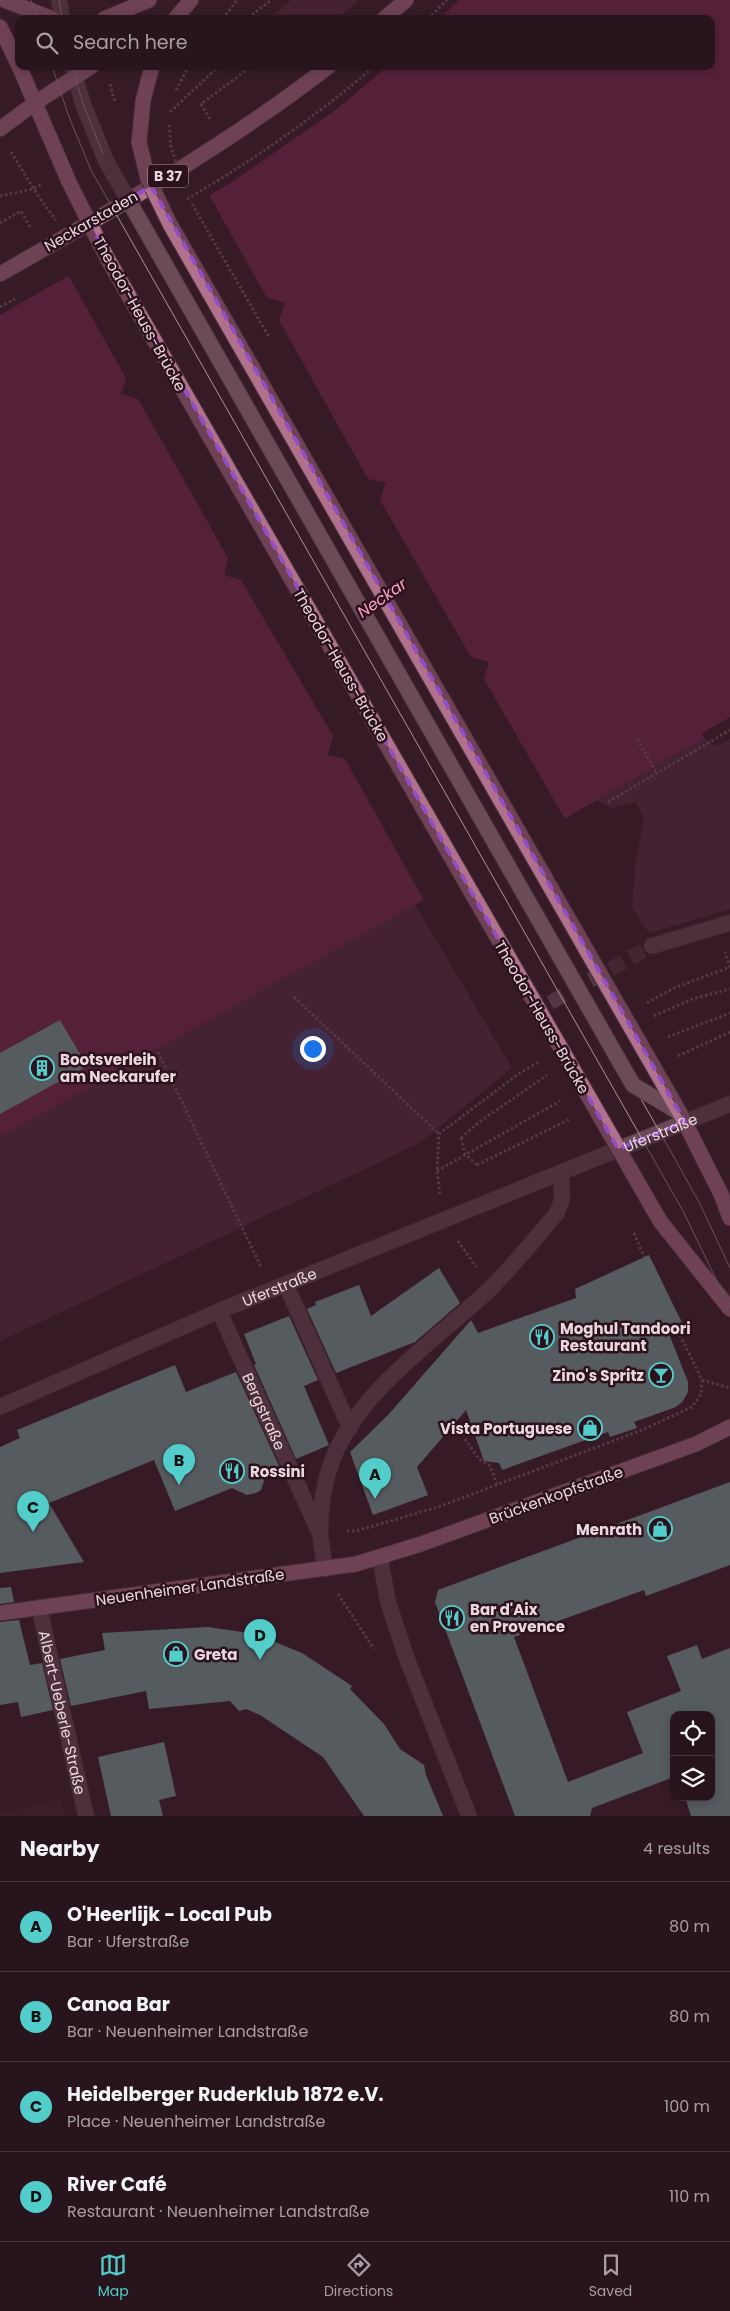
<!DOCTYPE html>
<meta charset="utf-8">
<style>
:root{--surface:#28141d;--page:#34212a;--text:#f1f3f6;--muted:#a59ea4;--line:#44333b;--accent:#53cdc9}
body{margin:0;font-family:Poppins,sans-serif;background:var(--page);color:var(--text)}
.controls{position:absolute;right:15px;bottom:15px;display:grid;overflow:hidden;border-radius:10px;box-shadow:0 2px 8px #0003}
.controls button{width:45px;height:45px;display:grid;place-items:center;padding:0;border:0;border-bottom:1px solid var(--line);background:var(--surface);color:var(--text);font:25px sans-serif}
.you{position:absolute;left:312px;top:1048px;width:18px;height:18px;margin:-12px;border:4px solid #fff;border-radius:50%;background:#1a73e8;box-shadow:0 0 0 8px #1a73e833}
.badge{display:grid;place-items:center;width:32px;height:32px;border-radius:50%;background:var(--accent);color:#111;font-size:16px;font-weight:700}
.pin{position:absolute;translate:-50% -41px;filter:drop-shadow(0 1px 2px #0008)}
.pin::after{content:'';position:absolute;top:26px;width:18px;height:15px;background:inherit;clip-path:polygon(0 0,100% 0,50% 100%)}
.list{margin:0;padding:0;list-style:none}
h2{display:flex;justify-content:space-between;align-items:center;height:65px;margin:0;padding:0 20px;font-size:21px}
h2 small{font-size:16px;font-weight:400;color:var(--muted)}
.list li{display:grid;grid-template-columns:32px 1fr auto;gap:15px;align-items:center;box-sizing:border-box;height:90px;padding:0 20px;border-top:1px solid var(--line)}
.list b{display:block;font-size:19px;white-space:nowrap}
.list p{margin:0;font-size:16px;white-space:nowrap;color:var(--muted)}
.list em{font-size:16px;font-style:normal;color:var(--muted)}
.icon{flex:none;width:28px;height:28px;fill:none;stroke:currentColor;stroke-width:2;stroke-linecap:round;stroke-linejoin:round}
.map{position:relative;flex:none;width:730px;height:1816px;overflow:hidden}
.search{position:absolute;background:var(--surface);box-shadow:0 2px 8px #0003;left:15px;right:15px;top:15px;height:55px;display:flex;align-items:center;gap:12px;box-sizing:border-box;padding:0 18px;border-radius:10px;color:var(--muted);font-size:19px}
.sheet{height:425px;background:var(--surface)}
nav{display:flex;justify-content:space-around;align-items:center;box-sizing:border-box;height:70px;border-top:1px solid var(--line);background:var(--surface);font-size:14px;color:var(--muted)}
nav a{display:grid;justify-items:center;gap:2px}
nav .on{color:var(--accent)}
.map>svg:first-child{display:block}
.built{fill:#442231}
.green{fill:#572a3e}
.water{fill:#792950}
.pier{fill:#361b27}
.building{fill:#7da8a6}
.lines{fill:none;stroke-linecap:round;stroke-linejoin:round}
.minor-tunnel{stroke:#513743;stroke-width:15;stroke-dasharray:15 8;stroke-linecap:butt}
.minor-casing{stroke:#4e3842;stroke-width:17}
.major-casing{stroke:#4e3842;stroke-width:17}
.path{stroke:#765e68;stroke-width:3;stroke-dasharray:2.5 2.5;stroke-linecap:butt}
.minor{stroke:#6b4b58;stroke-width:15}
.major{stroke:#b1708c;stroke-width:15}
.tram{stroke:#a8939b;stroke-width:1}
.minor-bridge-casing{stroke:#4e3842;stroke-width:17;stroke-linecap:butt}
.major-bridge-casing{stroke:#4e3842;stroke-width:17;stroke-linecap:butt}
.path-bridge{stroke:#765e68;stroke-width:3;stroke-dasharray:2.5 2.5;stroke-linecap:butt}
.minor-bridge{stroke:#6b4b58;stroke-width:15}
.major-bridge{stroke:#b1708c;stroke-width:15}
.marked{fill:none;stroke:#914ec5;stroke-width:4;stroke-dasharray:10 6;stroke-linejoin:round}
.labels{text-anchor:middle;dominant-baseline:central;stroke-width:5;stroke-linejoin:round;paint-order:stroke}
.shield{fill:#2c121d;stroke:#b29da5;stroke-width:1}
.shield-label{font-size:14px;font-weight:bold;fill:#ebd8df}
.street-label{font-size:15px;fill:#ebd8df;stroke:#2c121d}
.poi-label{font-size:15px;font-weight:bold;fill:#ebd8df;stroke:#2c121d;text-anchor:start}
.water-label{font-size:16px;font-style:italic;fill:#ffa2c9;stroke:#2c121d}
</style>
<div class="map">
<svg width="730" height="1816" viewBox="0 0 730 1816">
<rect width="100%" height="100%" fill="#361b27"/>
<!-- built -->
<polygon class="built" points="61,1798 65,1816 0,1816 0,1814"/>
<!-- green -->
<g class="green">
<polygon points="291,0 359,0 337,19 270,19"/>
<polygon points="704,738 717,746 730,739 730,909 649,933 632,908 635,867 644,817 635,802 611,808 597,800"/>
<polygon points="415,905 512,1068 418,1144 0,1341 0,1137"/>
</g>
<!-- water -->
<polygon class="water" points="459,0 730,0 730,717 701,734 704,738 415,905 0,1137 0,315 229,184 337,109 388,66 711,66 711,19 439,19"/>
<!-- pier -->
<polygon class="pier" points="208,193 267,298 285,303 279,320 368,479 386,482 380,500 471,657 489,662 484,679 566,821 425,902 345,759 328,755 333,736 241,580 224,575 228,558 138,399 121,394 126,378 68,275"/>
<!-- building -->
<g class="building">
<polygon points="60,1020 87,1066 0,1114 0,1053"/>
<polygon points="649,1255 685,1329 669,1334 688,1382 688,1392 683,1401 676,1407 634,1422 637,1428 610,1437 608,1432 502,1470 499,1463 484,1461 466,1410 417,1467 428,1495 373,1515 350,1452 389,1414 471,1320 478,1333 576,1298 575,1289"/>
<polygon points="439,1268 460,1303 415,1342 336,1373 307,1309 316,1305 315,1302 359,1285 371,1316"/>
<polygon points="289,1316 318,1380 304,1386 329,1445 296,1459 254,1365 256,1364 244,1334"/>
<polygon points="175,1365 186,1392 236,1372 279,1466 267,1471 261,1490 256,1493 247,1495 232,1488 175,1511 154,1460 49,1503 84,1562 0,1573 0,1447 20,1438 17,1430"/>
<polygon points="730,1482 730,1565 646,1596 644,1590 514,1637 568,1782 643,1753 627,1712 681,1691 667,1656 697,1645 702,1659 730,1648 730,1816 691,1816 685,1797 711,1797 711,1715 674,1715 674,1777 592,1808 590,1816 515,1816 435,1602 438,1590"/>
<polygon points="11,1587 14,1602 0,1604 0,1588"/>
<polygon points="19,1620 30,1665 42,1663 53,1710 21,1717 18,1702 0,1705 0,1622"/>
<polygon points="208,1627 249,1633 275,1642 302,1653 352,1686 350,1689 384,1724 400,1749 424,1765 426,1775 443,1816 364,1816 323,1757 260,1715 246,1709 239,1711 230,1701 149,1709 146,1691 71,1706 60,1659 105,1650 102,1633"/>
<polygon points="164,1742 176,1796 159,1800 163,1816 111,1816 98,1757"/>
</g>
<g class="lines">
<!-- minor-tunnel -->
<polyline class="minor-tunnel" points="530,1014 652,946"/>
<defs>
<g id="minor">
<polyline points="59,0 62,19"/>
<polyline points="72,66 83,104 106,161"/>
<polyline points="652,946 730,923"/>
<polyline points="286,1285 350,1428"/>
<path id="s1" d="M 219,1311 L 320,1534 L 325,1569"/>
<path id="s2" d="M 0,1407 L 219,1311 L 730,1104"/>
<path d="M 320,1534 C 321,1512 322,1491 329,1470 C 352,1394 434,1342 489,1290 C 513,1266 535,1239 557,1213 L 562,1199 L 561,1172"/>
<polyline points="380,1558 388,1602 407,1659 469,1816"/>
<path id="s3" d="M 39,1607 L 86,1816"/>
</g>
<g id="major">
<polyline points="4,0 53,19"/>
<polyline points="104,19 149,0"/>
<polyline points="175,19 191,0"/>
<polyline points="384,19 406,0"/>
<polyline points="0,27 19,66"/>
<polyline points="19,66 69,182"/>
<polyline points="0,129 35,103 92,66"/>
<polyline points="139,142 143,101 152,66"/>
<path d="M 0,274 C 113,210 226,146 329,66"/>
<polyline points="721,1194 730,1218"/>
<polyline points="660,1221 730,1309"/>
<polyline points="0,1613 356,1564 421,1544 696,1444 730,1427"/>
</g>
</defs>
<!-- minor casing -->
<use href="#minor" class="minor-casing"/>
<!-- major casing -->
<use href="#major" class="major-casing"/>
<!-- path -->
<g class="path">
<polyline points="223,19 237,0"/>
<polyline points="257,19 253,14 271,0"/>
<polyline points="428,19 447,0"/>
<polyline points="110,84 115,102"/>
<polyline points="176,90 189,66"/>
<polyline points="170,112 219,66"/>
<polyline points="210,119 201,104 252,66"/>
<polyline points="11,152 40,199"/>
<polyline points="0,196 33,189 42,184"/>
<path d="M 187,199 C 254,160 316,116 375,66"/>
<polyline points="0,223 21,211 30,227"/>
<polyline points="0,307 15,299"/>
<polyline points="637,739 657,773"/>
<polyline points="608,802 730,730"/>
<polyline points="294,997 439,1134"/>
<polyline points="647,1003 674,988 730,967 725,952"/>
<polyline points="654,1016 695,998 730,989"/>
<polyline points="668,1037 730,1013"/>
<polyline points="158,1052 261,1267"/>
<polyline points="678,1056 730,1032"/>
<polyline points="81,1069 91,1087"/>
<polyline points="461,1138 478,1123 547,1075"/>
<polyline points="477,1165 570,1119"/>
<polyline points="437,1171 560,1101"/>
<polyline points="440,1194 437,1171 439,1134 521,1072 539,1062"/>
<polyline points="634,1233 644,1257"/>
<polyline points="458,1241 476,1267"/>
<polyline points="702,1380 730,1388"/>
<polyline points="465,1439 479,1459 490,1466 497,1484"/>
<polyline points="347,1531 356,1531 438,1507 642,1430 692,1407 701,1394 702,1380 678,1331"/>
<polyline points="338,1594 374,1649"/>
</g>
<!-- minor -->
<use href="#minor" class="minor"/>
<!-- major -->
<use href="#major" class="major"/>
<!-- tram -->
<g class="tram">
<polyline points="31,0 38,19"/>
<polyline points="59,0 62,19"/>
<polyline points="52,66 69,117 91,170 683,1211 730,1308"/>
<polyline points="72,66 83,104 106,161 670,1150 700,1204 730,1268"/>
</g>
<defs>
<polyline id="minor-bridge" points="106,161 633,1085 680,1113"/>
<g id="major-bridge">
<polyline points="139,142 148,179 170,224 680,1113 721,1194"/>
<polyline points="69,182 107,258 660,1221"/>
</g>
</defs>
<!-- minor-bridge casing -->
<use href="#minor-bridge" class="minor-bridge-casing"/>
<!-- major-bridge casing -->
<use href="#major-bridge" class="major-bridge-casing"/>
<!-- path-bridge -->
<g class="path-bridge">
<polyline points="169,125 171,147 184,187"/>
<polyline points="40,199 56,220"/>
<polyline points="192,204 269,337"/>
<polyline points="461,1138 465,1154 477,1165"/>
</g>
<!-- minor-bridge -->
<use href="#minor-bridge" class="minor-bridge"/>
<!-- major-bridge -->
<use href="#major-bridge" class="major-bridge"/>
</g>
<!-- marked area -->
<path d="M0 0H730V1816H0ZM 151,186 L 685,1122 L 618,1149 L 89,222 Z" fill="#361b27" fill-opacity=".55" fill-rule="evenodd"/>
<path class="marked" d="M 151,186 L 685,1122 L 618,1149 L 89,222 Z"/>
<!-- icons -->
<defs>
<symbol id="building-ring" viewBox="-11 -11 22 22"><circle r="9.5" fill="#2c121d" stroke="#53cdc9" stroke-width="1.5"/><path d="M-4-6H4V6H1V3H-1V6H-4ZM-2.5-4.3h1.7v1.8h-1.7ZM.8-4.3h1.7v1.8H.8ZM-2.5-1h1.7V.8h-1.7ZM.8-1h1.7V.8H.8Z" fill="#53cdc9"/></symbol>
<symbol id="restaurant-ring" viewBox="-11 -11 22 22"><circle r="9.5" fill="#2c121d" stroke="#53cdc9" stroke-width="1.5"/><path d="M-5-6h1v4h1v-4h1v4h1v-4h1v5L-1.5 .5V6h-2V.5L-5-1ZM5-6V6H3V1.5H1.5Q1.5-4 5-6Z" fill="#53cdc9"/></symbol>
<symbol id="bar-ring" viewBox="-11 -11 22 22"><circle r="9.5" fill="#2c121d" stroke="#53cdc9" stroke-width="1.5"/><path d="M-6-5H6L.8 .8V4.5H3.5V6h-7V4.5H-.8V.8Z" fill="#53cdc9"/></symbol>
<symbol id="shop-ring" viewBox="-11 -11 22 22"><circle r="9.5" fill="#2c121d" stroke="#53cdc9" stroke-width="1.5"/><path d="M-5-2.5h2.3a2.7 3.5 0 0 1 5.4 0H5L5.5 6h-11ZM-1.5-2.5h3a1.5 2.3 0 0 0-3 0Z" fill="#53cdc9"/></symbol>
</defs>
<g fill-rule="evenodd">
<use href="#building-ring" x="28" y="1054" width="28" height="28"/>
<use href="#restaurant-ring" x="528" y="1323" width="28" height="28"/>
<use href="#bar-ring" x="647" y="1361" width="28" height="28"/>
<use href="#shop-ring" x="576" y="1414" width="28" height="28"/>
<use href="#restaurant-ring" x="218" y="1457" width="28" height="28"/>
<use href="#shop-ring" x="646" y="1515" width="28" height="28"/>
<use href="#restaurant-ring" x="438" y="1604" width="28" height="28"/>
<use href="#shop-ring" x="162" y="1640" width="28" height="28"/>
</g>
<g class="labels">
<!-- shield labels -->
<rect class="shield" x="148" y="164.5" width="40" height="23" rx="4"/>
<g class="shield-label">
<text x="168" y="176">B 37</text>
</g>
<!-- street labels -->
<g class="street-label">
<text transform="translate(91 221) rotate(-30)">Neckarstaden</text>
<text transform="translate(140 314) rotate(61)">Theodor-Heuss-Brücke</text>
<text transform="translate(341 665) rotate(60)">Theodor-Heuss-Brücke</text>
<text transform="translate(542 1017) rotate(60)">Theodor-Heuss-Brücke</text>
<text stroke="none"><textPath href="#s2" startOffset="715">Uferstraße</textPath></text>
<text stroke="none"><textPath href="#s2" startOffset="304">Uferstraße</textPath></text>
<text stroke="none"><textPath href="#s1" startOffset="110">Bergstraße</textPath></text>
<text transform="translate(556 1495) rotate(-20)">Brückenkopfstraße</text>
<text transform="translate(190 1587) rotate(-8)">Neuenheimer Landstraße</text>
<text stroke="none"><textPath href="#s3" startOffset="108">Albert-Ueberle-Straße</textPath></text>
</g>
<!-- poi labels -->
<g class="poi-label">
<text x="60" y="1059">Bootsverleih<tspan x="60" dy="17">am Neckarufer</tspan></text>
<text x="560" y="1328">Moghul Tandoori<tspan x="560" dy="17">Restaurant</tspan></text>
<text x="644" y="1375" text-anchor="end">Zino's Spritz</text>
<text x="572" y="1428" text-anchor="end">Vista Portuguese</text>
<text x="250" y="1471">Rossini</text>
<text x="642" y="1529" text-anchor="end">Menrath</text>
<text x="470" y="1609">Bar d'Aix<tspan x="470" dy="17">en Provence</tspan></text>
<text x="194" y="1654">Greta</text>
</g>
<!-- water labels -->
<g class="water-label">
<text transform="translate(382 598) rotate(-35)">Neckar</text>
</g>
</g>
</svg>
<div class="controls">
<button><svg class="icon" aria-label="locate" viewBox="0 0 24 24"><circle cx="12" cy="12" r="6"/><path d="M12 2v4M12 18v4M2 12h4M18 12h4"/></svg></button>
<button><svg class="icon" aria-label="layers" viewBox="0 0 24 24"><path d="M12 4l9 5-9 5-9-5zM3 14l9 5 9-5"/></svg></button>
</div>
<div class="you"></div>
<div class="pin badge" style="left:375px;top:1499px">A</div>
<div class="pin badge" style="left:179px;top:1485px">B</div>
<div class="pin badge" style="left:33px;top:1532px">C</div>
<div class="pin badge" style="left:260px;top:1660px">D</div>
<div class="search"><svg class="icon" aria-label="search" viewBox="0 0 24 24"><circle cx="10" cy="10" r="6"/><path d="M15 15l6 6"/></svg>Search here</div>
</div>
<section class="sheet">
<h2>Nearby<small>4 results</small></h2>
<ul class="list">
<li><span class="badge">A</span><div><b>O'Heerlijk - Local Pub</b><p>Bar · Uferstraße</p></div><em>80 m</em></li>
<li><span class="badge">B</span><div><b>Canoa Bar</b><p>Bar · Neuenheimer Landstraße</p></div><em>80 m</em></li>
<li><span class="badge">C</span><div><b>Heidelberger Ruderklub 1872 e.V.</b><p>Place · Neuenheimer Landstraße</p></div><em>100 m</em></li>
<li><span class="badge">D</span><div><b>River Café</b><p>Restaurant · Neuenheimer Landstraße</p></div><em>110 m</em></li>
</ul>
</section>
<nav>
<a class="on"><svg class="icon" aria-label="map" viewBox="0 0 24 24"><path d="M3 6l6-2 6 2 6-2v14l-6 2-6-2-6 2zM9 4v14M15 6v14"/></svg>Map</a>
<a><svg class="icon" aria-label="directions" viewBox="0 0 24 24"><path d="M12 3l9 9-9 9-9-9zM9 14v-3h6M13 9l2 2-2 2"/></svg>Directions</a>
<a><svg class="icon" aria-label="saved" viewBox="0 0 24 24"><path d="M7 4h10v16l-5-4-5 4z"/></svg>Saved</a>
</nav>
